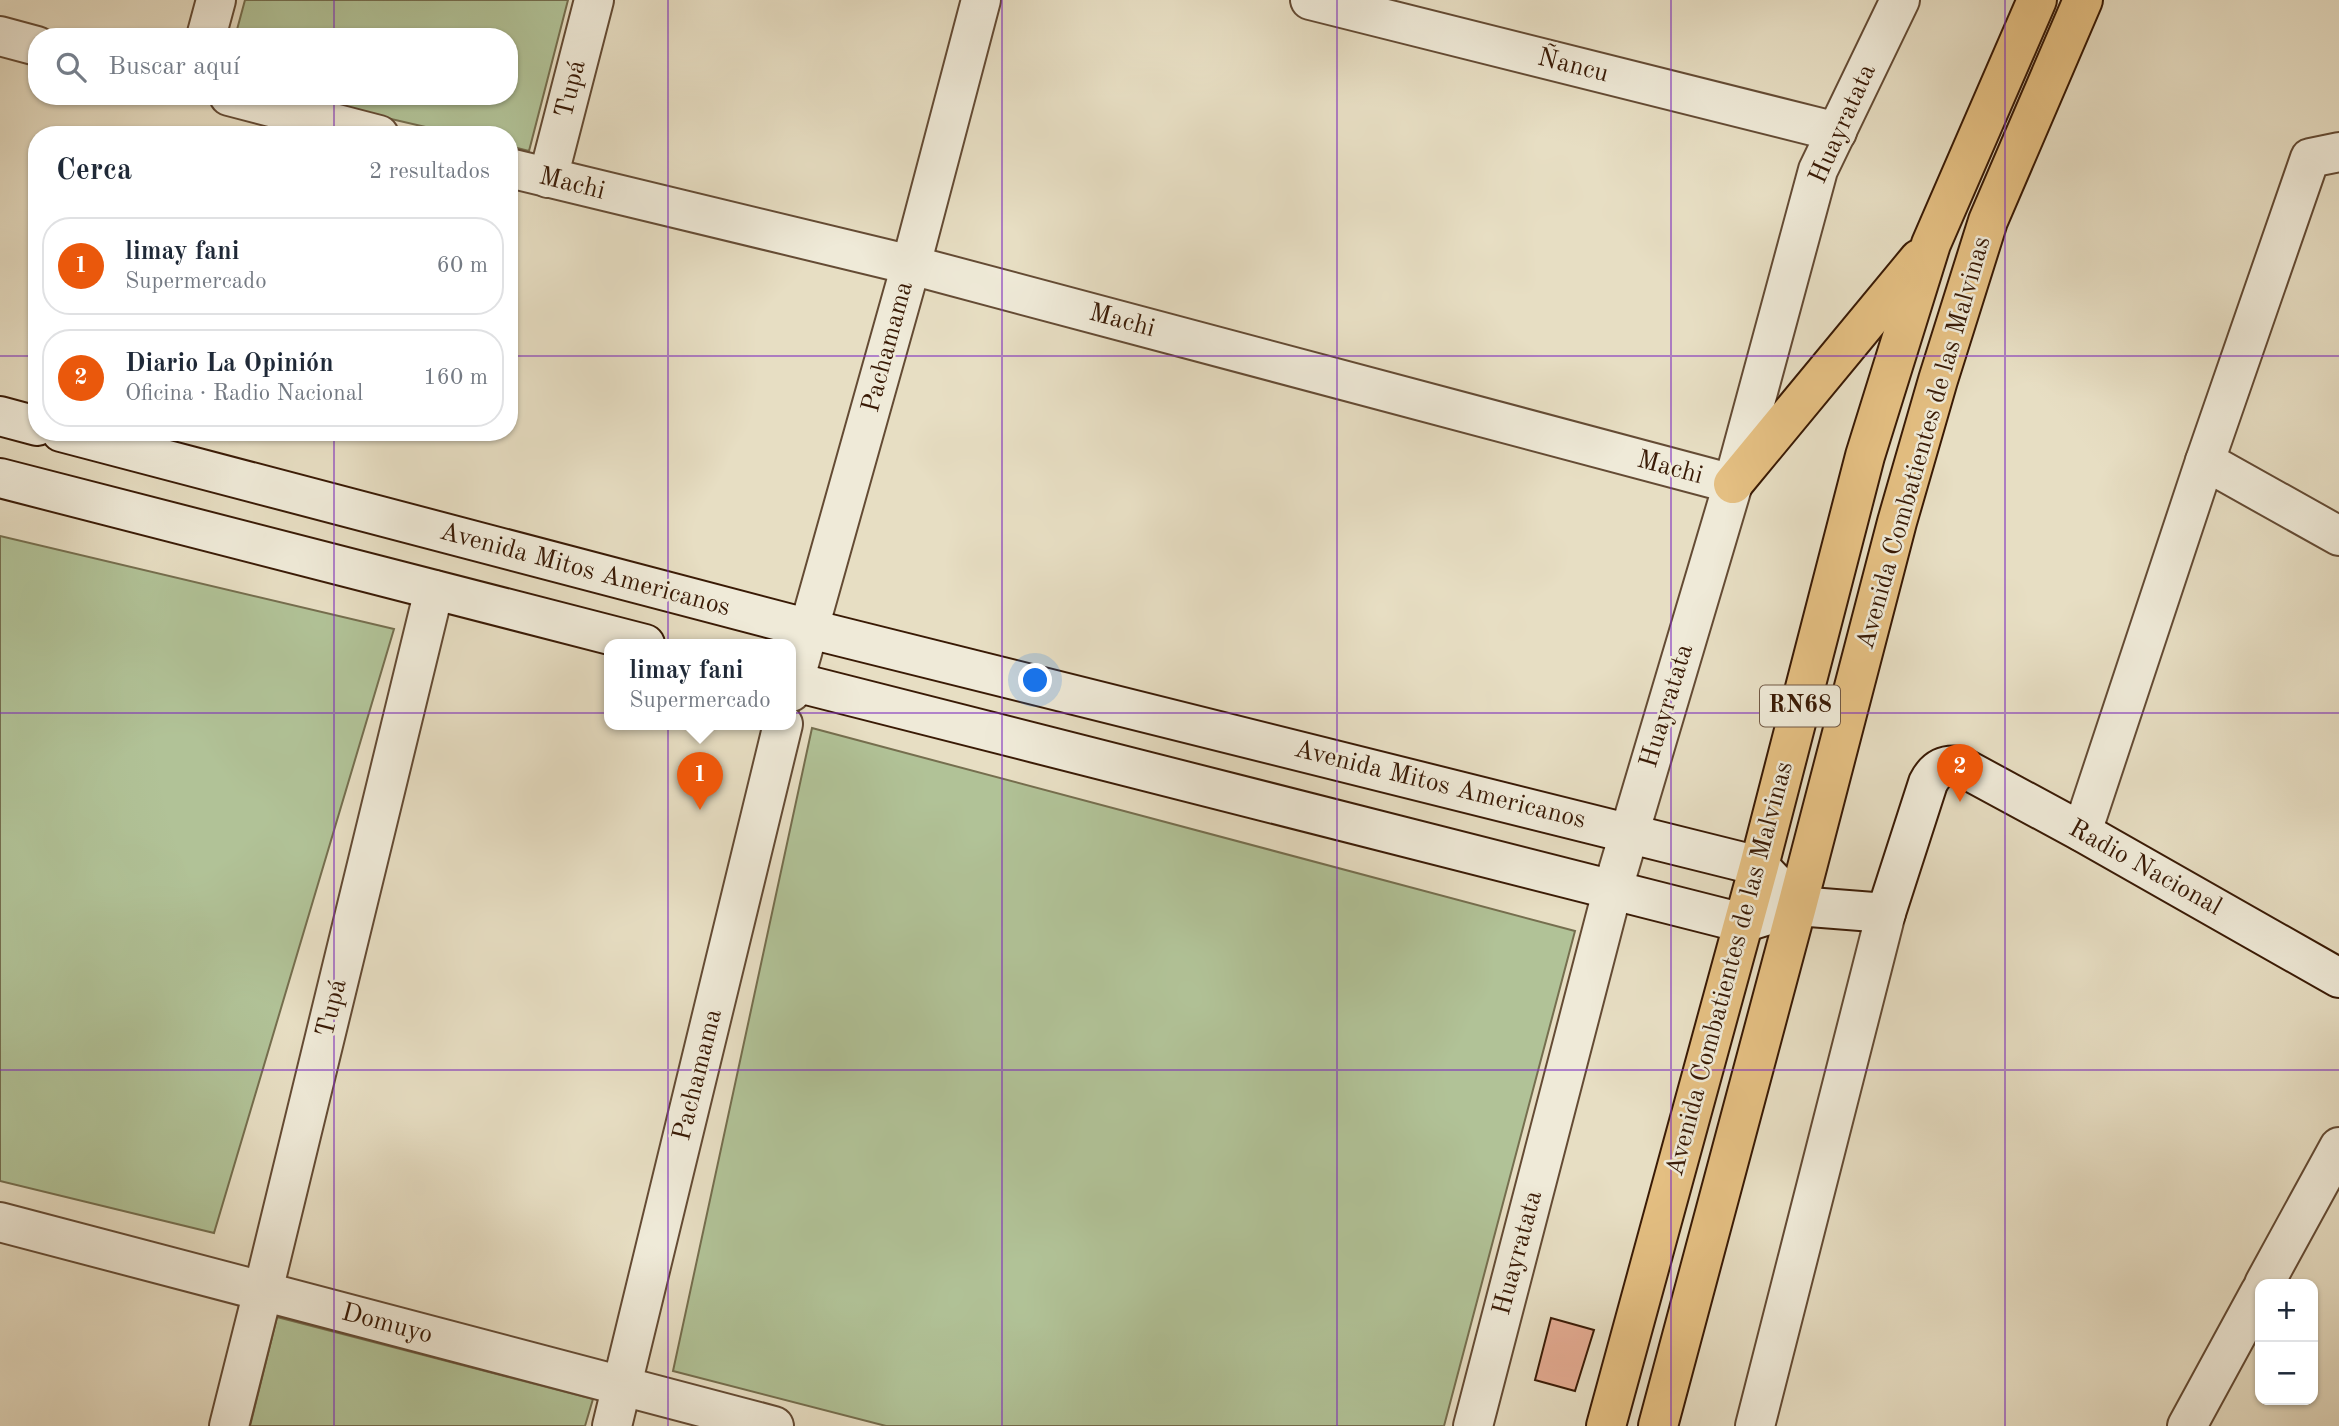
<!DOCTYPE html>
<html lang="es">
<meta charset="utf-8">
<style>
:root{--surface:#fff;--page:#f6f6f7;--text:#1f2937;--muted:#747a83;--line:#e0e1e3;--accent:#ea580c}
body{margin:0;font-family:"Old Standard TT",serif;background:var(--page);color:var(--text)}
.controls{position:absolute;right:21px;bottom:21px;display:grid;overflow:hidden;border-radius:14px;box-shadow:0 2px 5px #0004}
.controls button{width:63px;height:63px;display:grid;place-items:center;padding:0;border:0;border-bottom:2px solid var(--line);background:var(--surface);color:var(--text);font:35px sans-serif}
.you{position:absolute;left:1036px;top:681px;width:24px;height:24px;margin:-18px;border:5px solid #fff;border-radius:50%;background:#1a73e8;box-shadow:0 0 0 10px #1a73e833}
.badge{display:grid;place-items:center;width:46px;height:46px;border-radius:50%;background:var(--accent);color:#fff;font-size:23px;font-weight:700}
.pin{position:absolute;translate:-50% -58px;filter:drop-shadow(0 2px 4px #0008)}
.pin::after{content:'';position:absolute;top:37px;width:24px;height:21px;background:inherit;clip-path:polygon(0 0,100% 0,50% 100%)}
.popup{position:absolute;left:604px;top:639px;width:192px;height:91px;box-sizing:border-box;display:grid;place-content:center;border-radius:14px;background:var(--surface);filter:drop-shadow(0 2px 5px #0005);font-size:23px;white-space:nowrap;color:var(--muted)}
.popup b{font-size:26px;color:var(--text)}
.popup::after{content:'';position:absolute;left:50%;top:100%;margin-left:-14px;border:14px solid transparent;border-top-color:var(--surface)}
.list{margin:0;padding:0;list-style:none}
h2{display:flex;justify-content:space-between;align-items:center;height:91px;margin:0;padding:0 28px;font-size:30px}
h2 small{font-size:23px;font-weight:400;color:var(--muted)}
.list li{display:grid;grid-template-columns:46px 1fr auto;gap:21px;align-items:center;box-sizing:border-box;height:98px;margin:0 14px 14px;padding:0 14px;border:2px solid var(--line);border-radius:28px}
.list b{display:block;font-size:26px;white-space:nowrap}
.list p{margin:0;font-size:23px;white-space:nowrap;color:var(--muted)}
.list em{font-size:23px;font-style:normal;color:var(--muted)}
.icon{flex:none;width:38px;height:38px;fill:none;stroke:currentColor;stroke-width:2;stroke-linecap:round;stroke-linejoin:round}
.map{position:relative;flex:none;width:2339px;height:1426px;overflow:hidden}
.search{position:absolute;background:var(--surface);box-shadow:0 2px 5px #0004;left:28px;top:28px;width:490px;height:77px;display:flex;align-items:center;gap:18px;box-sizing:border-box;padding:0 24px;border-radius:28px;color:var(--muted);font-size:26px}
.panel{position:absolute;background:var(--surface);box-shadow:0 2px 5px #0004;left:28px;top:126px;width:490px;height:315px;border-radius:28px}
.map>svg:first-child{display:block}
.green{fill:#b1c297;stroke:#756e4e;stroke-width:2}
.building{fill:#e5ac93;stroke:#391a05;stroke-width:2}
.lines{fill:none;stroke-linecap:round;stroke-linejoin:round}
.street-casing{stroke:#644b34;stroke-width:42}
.secondary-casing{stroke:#391a05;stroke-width:42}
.primary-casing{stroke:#391a05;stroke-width:42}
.street{stroke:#efead8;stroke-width:38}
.secondary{stroke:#efead8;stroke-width:38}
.primary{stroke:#e4bf82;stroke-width:38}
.grid{fill:none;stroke:#7b2cbf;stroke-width:2;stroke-opacity:0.55}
.labels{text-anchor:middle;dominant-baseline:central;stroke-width:5;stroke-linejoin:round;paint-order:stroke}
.shield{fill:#efead8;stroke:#705844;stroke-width:2}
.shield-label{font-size:24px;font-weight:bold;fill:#391a05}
.street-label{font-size:26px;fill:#391a05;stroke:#efead8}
</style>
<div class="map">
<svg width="2339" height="1426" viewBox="0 0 2339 1426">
<rect width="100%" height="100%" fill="#e7dec3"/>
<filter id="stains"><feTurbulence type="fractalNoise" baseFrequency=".00286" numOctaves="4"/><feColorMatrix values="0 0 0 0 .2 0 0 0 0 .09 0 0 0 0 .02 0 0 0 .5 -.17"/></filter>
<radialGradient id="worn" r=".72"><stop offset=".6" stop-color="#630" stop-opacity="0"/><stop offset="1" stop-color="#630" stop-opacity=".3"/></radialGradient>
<!-- green -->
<g class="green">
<polygon points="245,0 568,0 529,151 509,146 509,135 460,135 292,96 509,96 509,37 235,37"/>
<polygon points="0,536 394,629 214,1233 0,1181"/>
<polygon points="812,728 1575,931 1444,1426 886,1426 673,1371"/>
<polygon points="277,1317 593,1399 585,1426 250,1426"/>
</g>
<!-- building -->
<polygon class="building" points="1551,1318 1594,1330 1575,1391 1535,1380"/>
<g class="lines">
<defs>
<g id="street">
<polyline points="1310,0 1837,132"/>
<polyline points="0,36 37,46"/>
<polyline points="206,37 216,0"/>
<polyline points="229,96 379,135"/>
<polyline points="509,168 911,265 1733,484"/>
<polyline points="548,178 594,0"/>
<polyline points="2205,461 2339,536"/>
<polyline points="791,692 911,265 981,0"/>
<polyline points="2082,832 2205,461 2310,158 2339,152"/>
<polyline points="0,1222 774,1426"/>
<polyline points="2264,1284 2339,1147"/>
<polyline points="229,1426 263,1291 434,590"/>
<polyline points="612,1426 783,724"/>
<polyline points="1473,1426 1613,888 1733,484 1818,170 1900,0"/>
<polyline points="1755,1426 1886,913"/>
<polyline points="2187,1426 2260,1292"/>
</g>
<g id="secondary">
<polyline points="0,416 37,426"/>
<polyline points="61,432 810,629 1759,866 1797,906"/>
<polyline points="0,478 645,644"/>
<path d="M 791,681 L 1743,923 L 1797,906 L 1886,913 L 1928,783 C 1935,769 1945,764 1960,766 L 2082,832 L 2339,978"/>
</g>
<g id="primary">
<polyline points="1733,484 1919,259"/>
<polyline points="1606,1426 1759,866 1865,456 1931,244 2037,0"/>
<polyline points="1658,1426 1797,906 1897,522 1938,380 1988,221 2083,0"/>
</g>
</defs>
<!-- street casing -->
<use href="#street" class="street-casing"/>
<!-- secondary casing -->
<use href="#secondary" class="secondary-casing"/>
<!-- primary casing -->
<use href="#primary" class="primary-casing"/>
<!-- street -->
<use href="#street" class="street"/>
<!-- secondary -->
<use href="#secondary" class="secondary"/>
<!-- primary -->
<use href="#primary" class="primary"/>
</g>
<!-- grid -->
<path class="grid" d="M 334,0 L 334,37M 668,0 L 668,1426M 1002,0 L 1002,1426M 1337,0 L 1337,1426M 1671,0 L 1671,1426M 2005,0 L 2005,1426M 334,96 L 334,135M 0,356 L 37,356M 509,356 L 2339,356M 334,432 L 334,1426M 0,713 L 2339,713M 0,1070 L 2339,1070"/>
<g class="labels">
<!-- shield labels -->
<rect class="shield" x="1760" y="685.5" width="80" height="41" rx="5"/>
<g class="shield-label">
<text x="1800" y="706">RN68</text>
</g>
<!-- street labels -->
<g class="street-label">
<text transform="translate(1573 66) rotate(14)">Ñancu</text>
<text transform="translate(571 89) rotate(-76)">Tupá</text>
<text transform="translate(1843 124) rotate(-66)">Huayratata</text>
<text transform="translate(572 184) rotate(14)">Machi</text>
<text transform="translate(1122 321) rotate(15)">Machi</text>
<text transform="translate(888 347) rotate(-75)">Pachamama</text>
<text transform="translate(1924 443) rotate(-74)">Avenida Combatientes de las Malvinas</text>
<text transform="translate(1670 468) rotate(15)">Machi</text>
<text transform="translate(585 570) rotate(15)">Avenida Mitos Americanos</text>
<text transform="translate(1667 706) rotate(-73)">Huayratata</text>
<text transform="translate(1440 785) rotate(14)">Avenida Mitos Americanos</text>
<text transform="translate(2145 868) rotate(29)">Radio Nacional</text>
<text transform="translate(1730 969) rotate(-75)">Avenida Combatientes de las Malvinas</text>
<text transform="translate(332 1008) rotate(-76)">Tupá</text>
<text transform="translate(698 1075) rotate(-76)">Pachamama</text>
<text transform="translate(1518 1253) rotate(-75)">Huayratata</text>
<text transform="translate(387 1324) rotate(15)">Domuyo</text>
</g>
</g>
<rect width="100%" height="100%" filter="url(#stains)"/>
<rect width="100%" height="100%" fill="url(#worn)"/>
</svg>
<div class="controls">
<button>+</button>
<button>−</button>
</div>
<div class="you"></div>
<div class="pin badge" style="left:700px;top:810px">1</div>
<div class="popup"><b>limay fani</b>Supermercado</div>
<div class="pin badge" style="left:1960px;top:802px">2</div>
<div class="search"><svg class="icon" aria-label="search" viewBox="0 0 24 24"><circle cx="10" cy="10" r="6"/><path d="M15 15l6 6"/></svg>Buscar aquí</div>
<section class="panel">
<h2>Cerca<small>2 resultados</small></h2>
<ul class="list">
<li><span class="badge">1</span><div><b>limay fani</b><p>Supermercado</p></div><em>60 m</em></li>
<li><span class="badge">2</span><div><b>Diario La Opinión</b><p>Oficina · Radio Nacional</p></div><em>160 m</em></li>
</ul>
</section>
</div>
